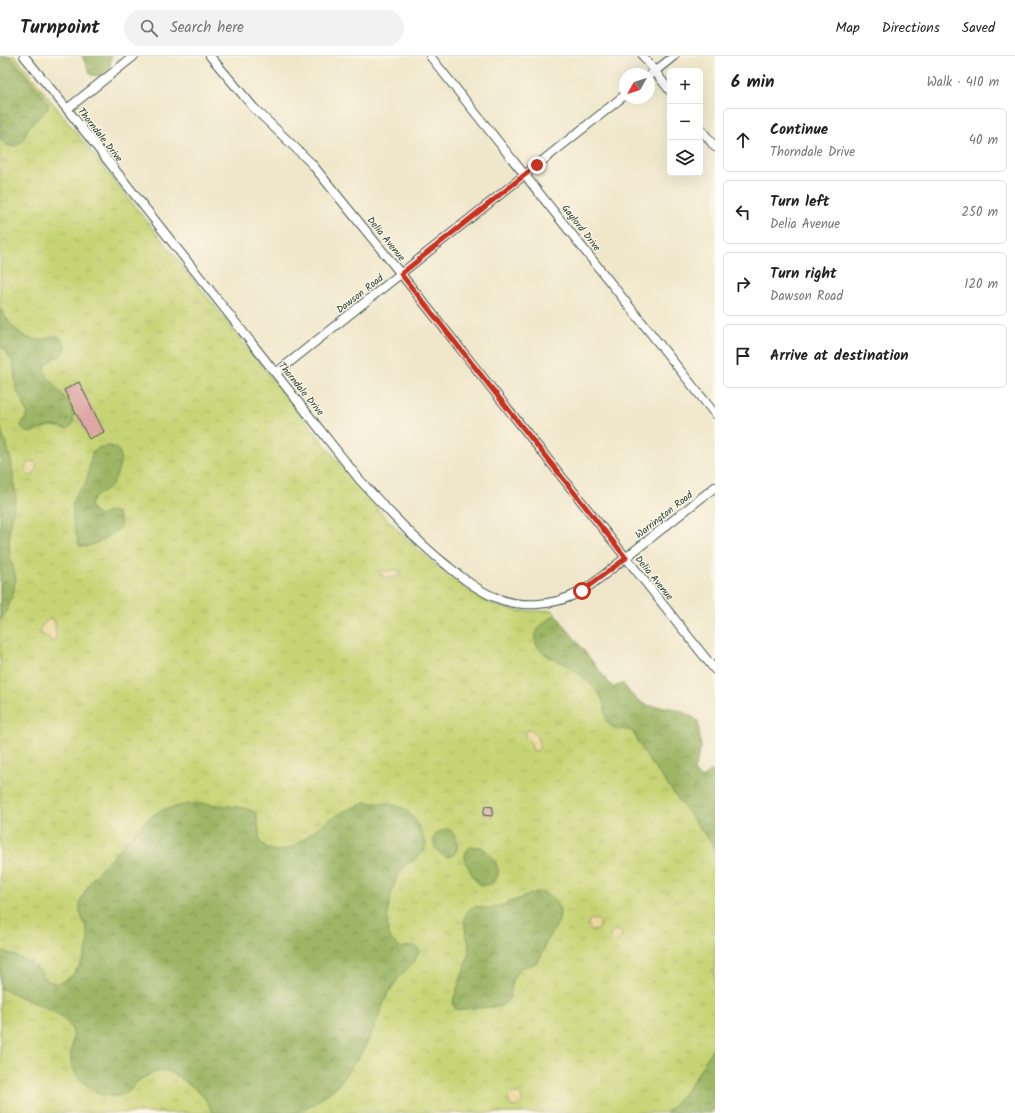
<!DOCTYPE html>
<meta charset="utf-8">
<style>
:root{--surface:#fff;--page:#f2f2f2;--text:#222;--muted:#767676;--line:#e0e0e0}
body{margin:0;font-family:Kalam,sans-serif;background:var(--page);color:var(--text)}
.controls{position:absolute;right:12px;top:12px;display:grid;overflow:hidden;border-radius:6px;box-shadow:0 4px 16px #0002}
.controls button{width:36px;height:36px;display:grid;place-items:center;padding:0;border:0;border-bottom:1px solid var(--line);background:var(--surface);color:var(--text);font:20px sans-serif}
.compass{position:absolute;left:619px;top:12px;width:36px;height:36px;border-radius:50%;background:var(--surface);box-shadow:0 4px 16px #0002;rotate:231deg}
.stop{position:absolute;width:12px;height:12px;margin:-9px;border:3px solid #c8321e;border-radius:50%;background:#fff}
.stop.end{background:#c8321e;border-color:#fff;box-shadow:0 1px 4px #0008}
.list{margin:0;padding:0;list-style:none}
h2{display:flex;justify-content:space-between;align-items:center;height:52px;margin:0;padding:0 16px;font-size:17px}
h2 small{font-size:13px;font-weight:400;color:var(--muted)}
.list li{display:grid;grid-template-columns:26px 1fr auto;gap:12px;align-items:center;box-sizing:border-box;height:64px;margin:0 8px 8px;padding:0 8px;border:1px solid var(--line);border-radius:6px}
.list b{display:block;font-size:15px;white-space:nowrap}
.list p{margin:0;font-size:13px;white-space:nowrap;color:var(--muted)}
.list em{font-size:13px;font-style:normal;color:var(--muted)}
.icon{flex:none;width:22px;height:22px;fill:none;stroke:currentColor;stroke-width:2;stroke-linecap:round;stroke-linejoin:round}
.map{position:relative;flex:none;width:715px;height:1057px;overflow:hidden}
header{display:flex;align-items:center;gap:24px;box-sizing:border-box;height:56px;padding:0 20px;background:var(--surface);border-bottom:1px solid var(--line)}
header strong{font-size:19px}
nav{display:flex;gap:22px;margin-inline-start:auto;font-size:14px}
.search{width:280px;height:36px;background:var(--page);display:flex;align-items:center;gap:10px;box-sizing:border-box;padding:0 14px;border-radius:22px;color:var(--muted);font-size:15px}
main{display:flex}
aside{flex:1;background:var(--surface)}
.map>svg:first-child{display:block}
.grass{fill:url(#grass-tufts);stroke:#738854}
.forest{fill:url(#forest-crowns);stroke:#5e7a4d}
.sand{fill:url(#sand-dots);stroke:#868c69}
.building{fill:#dea7a4}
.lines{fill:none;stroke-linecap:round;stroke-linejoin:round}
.minor-casing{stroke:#3e564b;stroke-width:10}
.minor{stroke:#fff;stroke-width:8}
.route{stroke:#c8321e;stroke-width:5}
.labels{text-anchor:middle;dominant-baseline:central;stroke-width:3;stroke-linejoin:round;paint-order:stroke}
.street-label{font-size:10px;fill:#1f3d34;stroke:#fcf5e5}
</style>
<header>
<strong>Turnpoint</strong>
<div class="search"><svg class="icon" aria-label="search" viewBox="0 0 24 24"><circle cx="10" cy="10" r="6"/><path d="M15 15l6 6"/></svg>Search here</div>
<nav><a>Map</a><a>Directions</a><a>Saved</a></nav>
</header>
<main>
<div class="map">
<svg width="715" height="1057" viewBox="0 0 715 1057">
<defs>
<pattern id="grass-tufts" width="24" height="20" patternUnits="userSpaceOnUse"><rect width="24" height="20" fill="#c7d475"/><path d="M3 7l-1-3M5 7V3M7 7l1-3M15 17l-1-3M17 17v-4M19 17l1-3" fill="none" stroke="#aab766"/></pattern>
<pattern id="forest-crowns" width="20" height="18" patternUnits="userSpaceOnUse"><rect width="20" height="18" fill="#9db666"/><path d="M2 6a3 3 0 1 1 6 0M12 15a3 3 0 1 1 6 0" fill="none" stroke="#7f9555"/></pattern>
<pattern id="sand-dots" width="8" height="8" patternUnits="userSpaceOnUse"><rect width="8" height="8" fill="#eeda9e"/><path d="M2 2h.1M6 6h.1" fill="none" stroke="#ccbc89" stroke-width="1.8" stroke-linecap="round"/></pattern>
</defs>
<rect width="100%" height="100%" fill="#fcf5e5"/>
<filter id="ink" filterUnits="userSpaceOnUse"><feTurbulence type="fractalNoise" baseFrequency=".025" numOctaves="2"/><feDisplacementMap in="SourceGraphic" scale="8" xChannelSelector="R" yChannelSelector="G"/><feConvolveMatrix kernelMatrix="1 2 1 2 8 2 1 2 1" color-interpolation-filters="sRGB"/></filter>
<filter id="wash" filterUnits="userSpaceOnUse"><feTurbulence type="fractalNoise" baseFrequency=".012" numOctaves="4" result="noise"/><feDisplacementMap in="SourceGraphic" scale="16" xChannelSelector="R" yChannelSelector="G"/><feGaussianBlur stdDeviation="0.9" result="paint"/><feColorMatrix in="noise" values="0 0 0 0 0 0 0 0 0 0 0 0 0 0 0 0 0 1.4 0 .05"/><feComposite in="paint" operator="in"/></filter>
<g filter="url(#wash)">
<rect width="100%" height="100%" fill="#f0e7cb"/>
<!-- grass -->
<path class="grass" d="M 0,0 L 15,0 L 369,444 C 394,471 420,497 449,520 C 466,534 484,547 507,553 C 522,556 537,555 552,554 L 715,763 L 715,1042 L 699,1057 L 0,1057 Z"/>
<!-- forest -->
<g class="forest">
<path d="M 0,0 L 9,0 L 17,8 L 44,41 L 48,47 L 48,52 C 43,59 35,63 30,70 C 26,74 26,80 23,84 C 20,90 9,93 4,87 C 2,85 1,82 0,79 Z"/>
<polygon points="82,0 111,0 110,11 102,20 91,19"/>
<path d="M 0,252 C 8,266 21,285 40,284 C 47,283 51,279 58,280 C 78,300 53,298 45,311 C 45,314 46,317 47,320 C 55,332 86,359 68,373 C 63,373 58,370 52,370 C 41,370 26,385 21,369 L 28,358 L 16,332 L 14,313 L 12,305 L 0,288 Z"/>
<polygon points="0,370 11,404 16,442 10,469 9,487 10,500 16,522 13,538 6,556 0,564"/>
<path d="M 110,390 C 115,391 118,393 120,397 C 123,404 115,425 110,431 C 102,439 95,436 90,450 L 93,456 L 100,460 L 110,455 L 117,457 L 121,466 L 119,473 L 99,486 L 86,491 L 80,490 C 75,478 69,452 75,440 C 78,434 84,432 86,426 C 90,416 89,405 93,395 L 100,391 Z"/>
<path d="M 556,559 L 613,632 L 622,627 C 627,632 632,641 639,645 C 648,651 654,650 663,651 C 675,651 688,658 698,665 L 701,691 L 694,715 L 701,723 L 712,714 L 715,717 L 715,792 L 648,703 L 632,675 C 627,673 619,674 614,672 C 604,667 606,656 604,648 C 602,641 598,635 592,630 C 584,621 572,612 561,606 C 556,603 550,602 545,598 C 525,584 540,566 556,559 Z"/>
<path d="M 366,747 C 404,746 413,753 426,788 C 424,802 411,803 403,812 C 392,826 384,861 389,878 C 391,885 396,889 401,892 C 408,891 416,886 420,895 L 413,907 L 400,920 L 388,937 L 370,981 L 360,999 L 337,1030 L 313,1048 L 295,1057 L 212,1057 C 209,1045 200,1036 190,1029 C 183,1024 175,1017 167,1015 C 156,1014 144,1020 136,1027 C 134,1029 131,1034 128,1036 C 118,1042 106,1041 96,1036 C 81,1027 68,1013 71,995 C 72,989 74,982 73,977 C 68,957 36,948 20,941 C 13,938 7,933 0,933 L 0,894 C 12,899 26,903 36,911 C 43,916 47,930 59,927 C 77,922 90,896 88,878 C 86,868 79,860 80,849 C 80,843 89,828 93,822 C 99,814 107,807 113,800 C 127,785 140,768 157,757 C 165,752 179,750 189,748 C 199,747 248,750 254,756 C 260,763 258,777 260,786 C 267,792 274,797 284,794 C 296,791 306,781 315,774 C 330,762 348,752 366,747 Z"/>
<path d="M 448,773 C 454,775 460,788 456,795 C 447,814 415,779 448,773 Z"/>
<path d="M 470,791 L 482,791 C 486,795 492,799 495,804 C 497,808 499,818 497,822 C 494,829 483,831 478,827 C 473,822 470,814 467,808 C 464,802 464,796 470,791 Z"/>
<path d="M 537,836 C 544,837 549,839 554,844 C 568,858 554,872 547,886 C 543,892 543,901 537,906 C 533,909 525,910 520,912 L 512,924 L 510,941 L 505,947 L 499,951 L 473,952 L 459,954 L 455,953 L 453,946 C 456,932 469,906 469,893 C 469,881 458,863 470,853 C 475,848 481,853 488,852 C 503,851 522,841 537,836 Z"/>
<path d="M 715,988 L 715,1052 L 711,1057 L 666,1057 C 687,1037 701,1013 715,988 Z"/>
</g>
<!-- sand -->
<g class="sand">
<polygon points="33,405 36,407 37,409 33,419 30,420 26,417 25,412 29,407"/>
<path d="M 395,513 L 400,516 L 401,519 C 396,522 385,522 380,519 L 380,516 L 382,514 L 388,515 Z"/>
<path d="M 49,563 L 52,563 L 55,566 C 55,570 57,580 56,583 L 53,586 L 45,579 L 41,579 C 38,572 44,567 49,563 Z"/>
<polygon points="528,674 532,674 536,678 540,691 537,695 532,694 531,687 525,681 525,676"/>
<circle cx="594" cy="869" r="6"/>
<circle cx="616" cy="880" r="6"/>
<circle cx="515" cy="1044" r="7"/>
</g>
<g id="blocks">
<!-- building -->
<g class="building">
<polygon points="79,326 104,376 89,383 64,334"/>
<polygon points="485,750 493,751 492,760 483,759"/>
</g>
</g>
</g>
<g filter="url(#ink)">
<use href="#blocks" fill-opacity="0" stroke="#3e564b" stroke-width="1"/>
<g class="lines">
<defs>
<g id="minor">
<path d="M 24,0 L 67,53 L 359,423 C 386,453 413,482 444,507 C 459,519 474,532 492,540 C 519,553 554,550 580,536 C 587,532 594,527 600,522 L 715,431"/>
<polyline points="210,0 254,52 311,107 401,218 715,614"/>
<polyline points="430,0 715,358"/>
<polyline points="643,0 670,35"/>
<polyline points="649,20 674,0"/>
<polyline points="67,53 134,0"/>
<polyline points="700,72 715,91"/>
<polyline points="276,317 625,39"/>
</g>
</defs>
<!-- minor casing -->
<use href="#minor" class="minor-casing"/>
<!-- minor -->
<use href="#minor" class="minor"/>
</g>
</g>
<g class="lines" filter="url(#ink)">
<!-- route -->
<polyline class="route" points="537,109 401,218 626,502 582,535"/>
</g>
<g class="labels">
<!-- street labels -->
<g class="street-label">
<text transform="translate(100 79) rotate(52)">Thorndale Drive</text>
<text transform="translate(581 172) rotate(52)">Gaylord Drive</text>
<text transform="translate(386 183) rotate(51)">Delia Avenue</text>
<text transform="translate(360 238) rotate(-38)">Dawson Road</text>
<text transform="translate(301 333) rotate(51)">Thorndale Drive</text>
<text transform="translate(664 459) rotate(-38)">Warrington Road</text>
<text transform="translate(654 522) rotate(51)">Delia Avenue</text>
</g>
</g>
</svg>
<div class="controls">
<button>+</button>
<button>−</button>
<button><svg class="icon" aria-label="layers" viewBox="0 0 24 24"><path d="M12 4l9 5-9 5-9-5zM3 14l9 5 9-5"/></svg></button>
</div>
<svg class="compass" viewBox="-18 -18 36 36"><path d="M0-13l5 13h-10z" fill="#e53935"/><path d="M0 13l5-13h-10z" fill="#767676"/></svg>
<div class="stop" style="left:582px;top:535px"></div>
<div class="stop end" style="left:537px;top:109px"></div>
</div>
<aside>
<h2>6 min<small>Walk · 410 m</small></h2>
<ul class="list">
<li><svg class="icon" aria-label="ahead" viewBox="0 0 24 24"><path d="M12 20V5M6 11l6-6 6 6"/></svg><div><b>Continue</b><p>Thorndale Drive</p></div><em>40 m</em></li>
<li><svg class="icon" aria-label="left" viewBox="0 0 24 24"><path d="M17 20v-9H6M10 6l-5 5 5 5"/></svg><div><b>Turn left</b><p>Delia Avenue</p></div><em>250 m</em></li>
<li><svg class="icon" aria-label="right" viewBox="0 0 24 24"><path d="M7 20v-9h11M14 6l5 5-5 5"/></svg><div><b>Turn right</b><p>Dawson Road</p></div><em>120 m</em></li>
<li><svg class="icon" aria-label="arrive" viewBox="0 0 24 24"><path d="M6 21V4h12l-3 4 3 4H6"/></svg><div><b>Arrive at destination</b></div></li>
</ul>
</aside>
</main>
